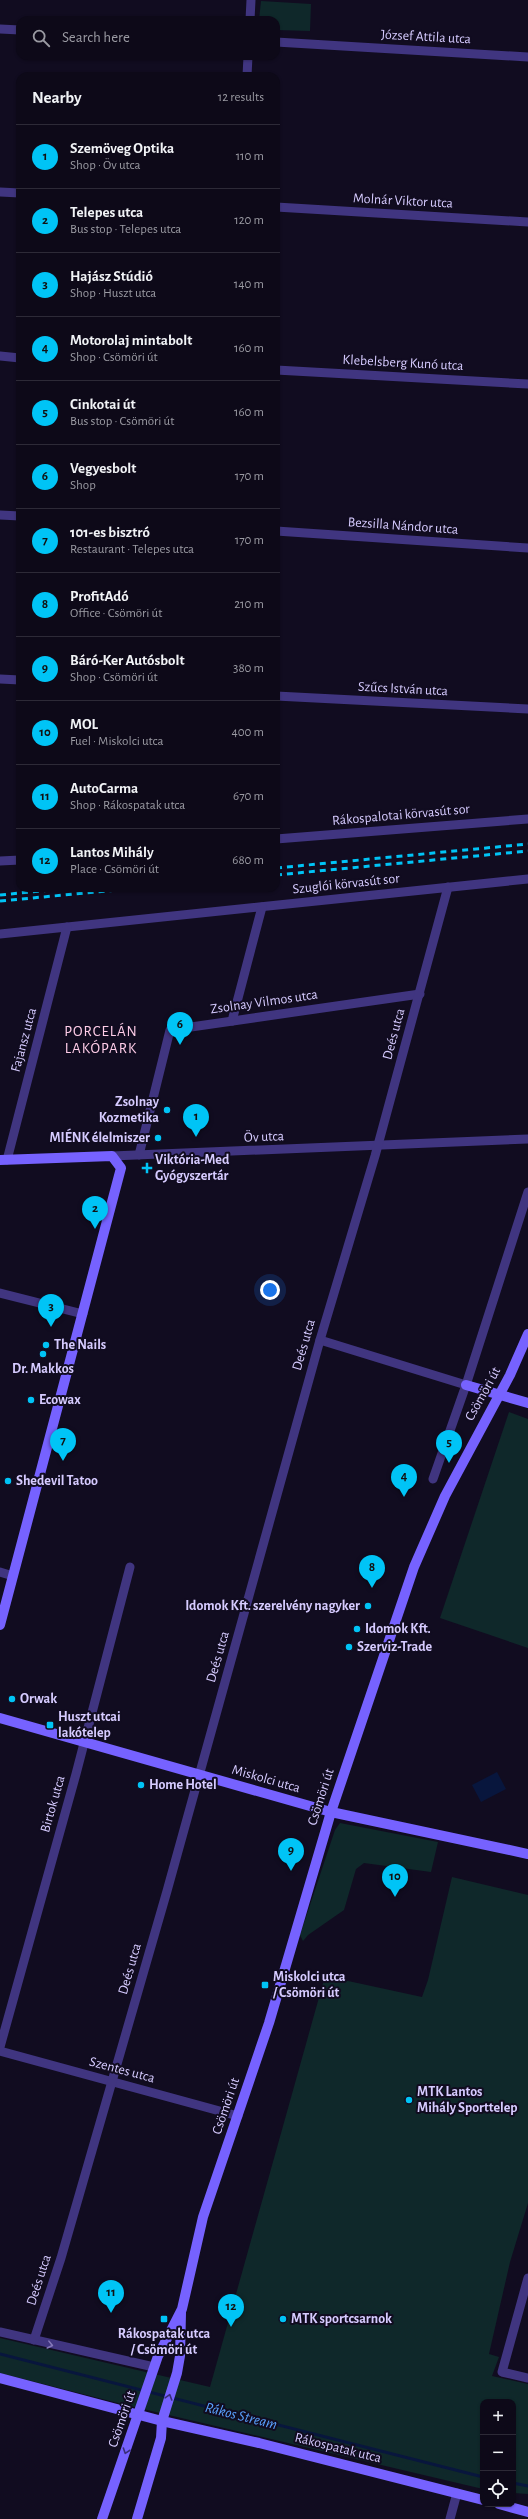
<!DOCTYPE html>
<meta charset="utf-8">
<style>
:root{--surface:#0d0918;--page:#1b1725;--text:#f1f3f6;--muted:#9a9aa2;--line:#2d2a37;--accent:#00c4f6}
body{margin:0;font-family:"Alegreya Sans",sans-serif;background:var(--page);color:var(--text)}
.controls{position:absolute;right:12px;bottom:12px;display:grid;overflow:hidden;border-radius:8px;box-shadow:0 1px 3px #0004}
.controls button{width:36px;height:36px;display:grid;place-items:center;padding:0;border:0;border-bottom:1px solid var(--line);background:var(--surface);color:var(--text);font:20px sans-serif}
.you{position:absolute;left:270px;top:1290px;width:14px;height:14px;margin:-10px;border:3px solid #fff;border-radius:50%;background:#1a73e8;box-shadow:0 0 0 6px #1a73e833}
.badge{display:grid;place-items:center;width:26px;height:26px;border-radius:50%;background:var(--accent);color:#111;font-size:13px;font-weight:700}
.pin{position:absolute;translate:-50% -33px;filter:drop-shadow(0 1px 2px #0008)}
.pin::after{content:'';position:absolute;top:21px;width:14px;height:12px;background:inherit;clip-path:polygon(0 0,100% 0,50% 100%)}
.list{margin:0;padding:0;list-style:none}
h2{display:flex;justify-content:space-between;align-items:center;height:52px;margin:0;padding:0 16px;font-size:17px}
h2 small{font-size:13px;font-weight:400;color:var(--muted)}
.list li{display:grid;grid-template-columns:26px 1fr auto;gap:12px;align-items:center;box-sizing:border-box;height:64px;padding:0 16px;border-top:1px solid var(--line)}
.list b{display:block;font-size:15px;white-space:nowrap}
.list p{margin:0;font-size:13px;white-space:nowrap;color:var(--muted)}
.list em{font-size:13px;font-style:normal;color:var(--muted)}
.icon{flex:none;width:22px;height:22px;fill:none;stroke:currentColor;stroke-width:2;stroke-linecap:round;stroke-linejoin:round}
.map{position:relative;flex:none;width:528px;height:2519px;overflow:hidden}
.search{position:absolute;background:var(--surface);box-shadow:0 1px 3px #0004;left:16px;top:16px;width:264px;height:44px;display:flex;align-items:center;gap:10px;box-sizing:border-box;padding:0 14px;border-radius:12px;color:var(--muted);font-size:15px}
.panel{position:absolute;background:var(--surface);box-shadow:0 1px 3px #0004;left:16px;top:72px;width:264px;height:820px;border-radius:12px}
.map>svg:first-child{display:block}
.green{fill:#0f282a}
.water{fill:#08163d}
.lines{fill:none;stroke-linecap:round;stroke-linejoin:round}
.stream{stroke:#08163d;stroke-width:3}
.street{stroke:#403580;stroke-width:9}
.secondary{stroke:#7662ff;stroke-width:10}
.rail{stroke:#00c4f6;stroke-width:3;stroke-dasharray:6 5;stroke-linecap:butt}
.oneway{stroke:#8478b9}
.oneway2{stroke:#392e79}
.poi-dot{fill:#00c4f6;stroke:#110c20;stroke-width:1.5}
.labels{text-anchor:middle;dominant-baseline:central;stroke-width:4;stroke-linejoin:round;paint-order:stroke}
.street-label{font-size:14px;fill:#d6cbff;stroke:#110c20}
.poi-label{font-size:14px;font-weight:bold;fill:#d6cbff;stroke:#110c20;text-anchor:start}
.neighbourhood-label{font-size:15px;letter-spacing:1px;fill:#ffcde8;stroke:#110c20}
.water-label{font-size:15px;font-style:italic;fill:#59a1ff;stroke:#110c20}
</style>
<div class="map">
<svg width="528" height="2519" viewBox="0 0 528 2519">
<rect width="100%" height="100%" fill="#110c20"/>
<!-- green -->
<g class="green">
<polygon points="261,1 311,4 310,31 276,30 276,20 259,20"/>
<polygon points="509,1412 528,1419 528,1648 440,1618"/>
<polygon points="340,1823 438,1842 431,1872 364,1863 356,1869 344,1910 308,1935 303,1941 300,1935 335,1830"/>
<polygon points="452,1877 528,1895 528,2203 510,2262 489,2354 499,2357 492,2376 528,2384 528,2494 513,2493 513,2402 483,2402 483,2489 126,2405 0,2373 0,2338 210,2387 325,1976 422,1997 428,1980"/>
</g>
<!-- water -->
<polygon class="water" points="497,1772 506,1789 481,1802 472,1785"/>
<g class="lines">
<!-- stream -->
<g class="stream">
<polyline points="0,2354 483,2477"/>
<polyline points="513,2483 528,2486"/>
</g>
<!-- street -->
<g class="street">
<polyline points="250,20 251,0"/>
<polyline points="0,29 20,30"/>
<polyline points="276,42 528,57"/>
<polyline points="247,76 248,56"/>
<polyline points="0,192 20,193"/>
<polyline points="276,207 528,222"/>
<polyline points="0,356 20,358"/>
<polyline points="276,370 528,384"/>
<polyline points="0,515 20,516"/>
<polyline points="276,531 528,548"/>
<polyline points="0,679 20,680"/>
<polyline points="276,696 528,709"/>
<polyline points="276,839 528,819"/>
<polyline points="0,861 20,860"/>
<polyline points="0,934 528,879"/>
<polyline points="232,1021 262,907"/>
<polyline points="139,1155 170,1030 420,994"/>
<polyline points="112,1156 528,1139"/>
<polyline points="7,1160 67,927"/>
<polyline points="0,1293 83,1314"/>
<polyline points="320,1340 466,1385"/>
<polyline points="433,1479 466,1385 528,1192"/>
<polyline points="0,1572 13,1576"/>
<polyline points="0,2047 76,1774 130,1567"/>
<polyline points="0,2051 238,2116"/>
<polyline points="528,2278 502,2372 528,2378"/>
<polyline points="0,2332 154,2367"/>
<polyline points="34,2340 61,2258 167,1891 320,1340 375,1156 448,887"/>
<polyline points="450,2519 457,2493"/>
</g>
<!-- secondary -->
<g class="secondary">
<polyline points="0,1160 112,1156 121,1168 0,1625"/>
<polyline points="466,1385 528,1403"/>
<polyline points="0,1718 331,1812 528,1854"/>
<polyline points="0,2378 162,2421 259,2443 483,2500"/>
<polyline points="499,2504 528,2512"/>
<polyline points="102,2519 158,2356 182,2309 203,2217 269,2023 331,1812 414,1567 445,1496 510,1375 528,1334"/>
<polyline points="137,2519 161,2438 162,2421 177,2373 180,2356 181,2313"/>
</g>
<!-- rail -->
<g class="rail">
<polyline points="276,868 528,844"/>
<polyline points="276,875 528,851"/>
<polyline points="0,895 71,888"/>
<polyline points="0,901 139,888"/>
</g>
</g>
<!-- one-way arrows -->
<defs><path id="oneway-chevron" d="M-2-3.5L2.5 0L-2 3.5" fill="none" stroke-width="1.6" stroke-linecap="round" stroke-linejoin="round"/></defs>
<use class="oneway" href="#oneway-chevron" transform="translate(50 2345) rotate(14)"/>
<g class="oneway2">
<use href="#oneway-chevron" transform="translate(169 2397) rotate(-73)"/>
<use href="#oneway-chevron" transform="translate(126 2451) rotate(109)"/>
</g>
<!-- markers -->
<g class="poi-dot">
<circle cx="167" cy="1110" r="4"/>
<circle cx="158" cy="1138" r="4"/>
<path d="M145 1162h4v4h4v4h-4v4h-4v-4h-4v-4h4z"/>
<circle cx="46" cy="1345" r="4"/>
<circle cx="43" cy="1354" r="4"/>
<circle cx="31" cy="1400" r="4"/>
<circle cx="8" cy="1481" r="4"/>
<circle cx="368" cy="1606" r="4"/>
<circle cx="357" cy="1629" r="4"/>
<circle cx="349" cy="1647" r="4"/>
<circle cx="12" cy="1699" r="4"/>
<rect x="46" y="1721" width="8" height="8" rx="2"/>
<circle cx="141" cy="1785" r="4"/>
<rect x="261" y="1981" width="8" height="8" rx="2"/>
<circle cx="409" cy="2100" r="4"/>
<rect x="160" y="2315" width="8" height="8" rx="2"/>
<circle cx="283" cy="2319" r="4"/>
</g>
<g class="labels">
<!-- street labels -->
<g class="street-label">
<text transform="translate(426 37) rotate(3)">József Attila utca</text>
<text transform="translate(403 201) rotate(3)">Molnár Viktor utca</text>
<text transform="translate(403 363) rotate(3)">Klebelsberg Kunó utca</text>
<text transform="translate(403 526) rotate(4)">Bezsilla Nándor utca</text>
<text transform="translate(403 689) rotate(3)">Szűcs István utca</text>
<text transform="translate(401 815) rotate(-5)">Rákospalotai körvasút sor</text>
<text transform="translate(346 884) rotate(-6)">Szuglói körvasút sor</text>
<text transform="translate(264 1002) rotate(-8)">Zsolnay Vilmos utca</text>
<text transform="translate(394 1034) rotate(-75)">Deés utca</text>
<text transform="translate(24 1040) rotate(-75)">Fajansz utca</text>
<text transform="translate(264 1137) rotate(-2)">Öv utca</text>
<text transform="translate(304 1345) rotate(-74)">Deés utca</text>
<text transform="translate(483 1394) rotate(-61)">Csömöri út</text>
<text transform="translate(218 1657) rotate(-74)">Deés utca</text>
<text transform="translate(266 1779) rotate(16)">Miskolci utca</text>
<text transform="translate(321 1797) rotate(-72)">Csömöri út</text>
<text transform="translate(53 1804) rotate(-74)">Birtok utca</text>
<text transform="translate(130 1969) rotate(-74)">Deés utca</text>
<text transform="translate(122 2070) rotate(15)">Szentes utca</text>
<text transform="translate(226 2106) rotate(-71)">Csömöri út</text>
<text transform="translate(39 2280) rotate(-72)">Deés utca</text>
<text transform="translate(122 2419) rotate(-71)">Csömöri út</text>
<text transform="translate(338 2448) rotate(14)">Rákospatak utca</text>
</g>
<!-- poi labels -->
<g class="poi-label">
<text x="159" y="1102" text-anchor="end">Zsolnay<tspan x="159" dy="16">Kozmetika</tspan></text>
<text x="150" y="1138" text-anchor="end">MIÉNK élelmiszer</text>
<text x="155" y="1160">Viktória-Med<tspan x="155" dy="16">Gyógyszertár</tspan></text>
<text x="54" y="1345">The Nails</text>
<text x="43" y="1369" text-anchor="middle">Dr. Makkos</text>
<text x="39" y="1400">Ecowax</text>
<text x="16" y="1481">Shedevil Tatoo</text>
<text x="360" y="1606" text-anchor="end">Idomok Kft. szerelvény nagyker</text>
<text x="365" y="1629">Idomok Kft.</text>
<text x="357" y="1647">Szerviz-Trade</text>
<text x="20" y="1699">Orwak</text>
<text x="58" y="1717">Huszt utcai<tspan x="58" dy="16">lakótelep</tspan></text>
<text x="149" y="1785">Home Hotel</text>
<text x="273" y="1977">Miskolci utca<tspan x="273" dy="16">/ Csömöri út</tspan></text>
<text x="417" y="2092">MTK Lantos<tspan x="417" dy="16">Mihály Sporttelep</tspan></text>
<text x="291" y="2319">MTK sportcsarnok</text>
<text x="164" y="2334" text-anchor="middle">Rákospatak utca<tspan x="164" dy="16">/ Csömöri út</tspan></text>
</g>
<!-- neighbourhood labels -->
<g class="neighbourhood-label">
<text x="101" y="1031">PORCELÁN<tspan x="101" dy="17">LAKÓPARK</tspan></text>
</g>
<!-- water labels -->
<g class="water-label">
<text transform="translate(241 2416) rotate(14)">Rákos Stream</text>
</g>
</g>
</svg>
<div class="controls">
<button>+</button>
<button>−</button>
<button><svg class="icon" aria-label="locate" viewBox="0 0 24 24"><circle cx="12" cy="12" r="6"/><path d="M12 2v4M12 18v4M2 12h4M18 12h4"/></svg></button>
</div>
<div class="you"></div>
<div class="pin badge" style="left:196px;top:1137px">1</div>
<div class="pin badge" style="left:95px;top:1229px">2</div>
<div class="pin badge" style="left:51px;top:1327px">3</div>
<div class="pin badge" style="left:404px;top:1497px">4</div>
<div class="pin badge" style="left:449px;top:1463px">5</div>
<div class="pin badge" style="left:180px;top:1045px">6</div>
<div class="pin badge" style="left:63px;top:1461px">7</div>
<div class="pin badge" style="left:372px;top:1588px">8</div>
<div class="pin badge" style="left:291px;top:1871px">9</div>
<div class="pin badge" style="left:395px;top:1897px">10</div>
<div class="pin badge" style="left:111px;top:2313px">11</div>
<div class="pin badge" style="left:231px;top:2327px">12</div>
<div class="search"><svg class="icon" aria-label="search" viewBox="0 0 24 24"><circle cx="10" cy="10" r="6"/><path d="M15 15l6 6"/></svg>Search here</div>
<section class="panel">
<h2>Nearby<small>12 results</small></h2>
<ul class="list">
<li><span class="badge">1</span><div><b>Szemöveg Optika</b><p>Shop · Öv utca</p></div><em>110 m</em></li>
<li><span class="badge">2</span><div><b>Telepes utca</b><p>Bus stop · Telepes utca</p></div><em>120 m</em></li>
<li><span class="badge">3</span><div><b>Hajász Stúdió</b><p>Shop · Huszt utca</p></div><em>140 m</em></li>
<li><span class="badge">4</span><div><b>Motorolaj mintabolt</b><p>Shop · Csömöri út</p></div><em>160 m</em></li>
<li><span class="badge">5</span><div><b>Cinkotai út</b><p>Bus stop · Csömöri út</p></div><em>160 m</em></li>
<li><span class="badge">6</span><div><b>Vegyesbolt</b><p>Shop</p></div><em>170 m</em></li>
<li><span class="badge">7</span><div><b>101-es bisztró</b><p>Restaurant · Telepes utca</p></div><em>170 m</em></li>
<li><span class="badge">8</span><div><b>ProfitAdó</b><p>Office · Csömöri út</p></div><em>210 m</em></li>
<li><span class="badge">9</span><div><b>Báró-Ker Autósbolt</b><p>Shop · Csömöri út</p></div><em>380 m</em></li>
<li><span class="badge">10</span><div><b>MOL</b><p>Fuel · Miskolci utca</p></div><em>400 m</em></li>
<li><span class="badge">11</span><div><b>AutoCarma</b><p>Shop · Rákospatak utca</p></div><em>670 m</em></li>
<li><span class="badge">12</span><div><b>Lantos Mihály</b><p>Place · Csömöri út</p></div><em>680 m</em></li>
</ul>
</section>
</div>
